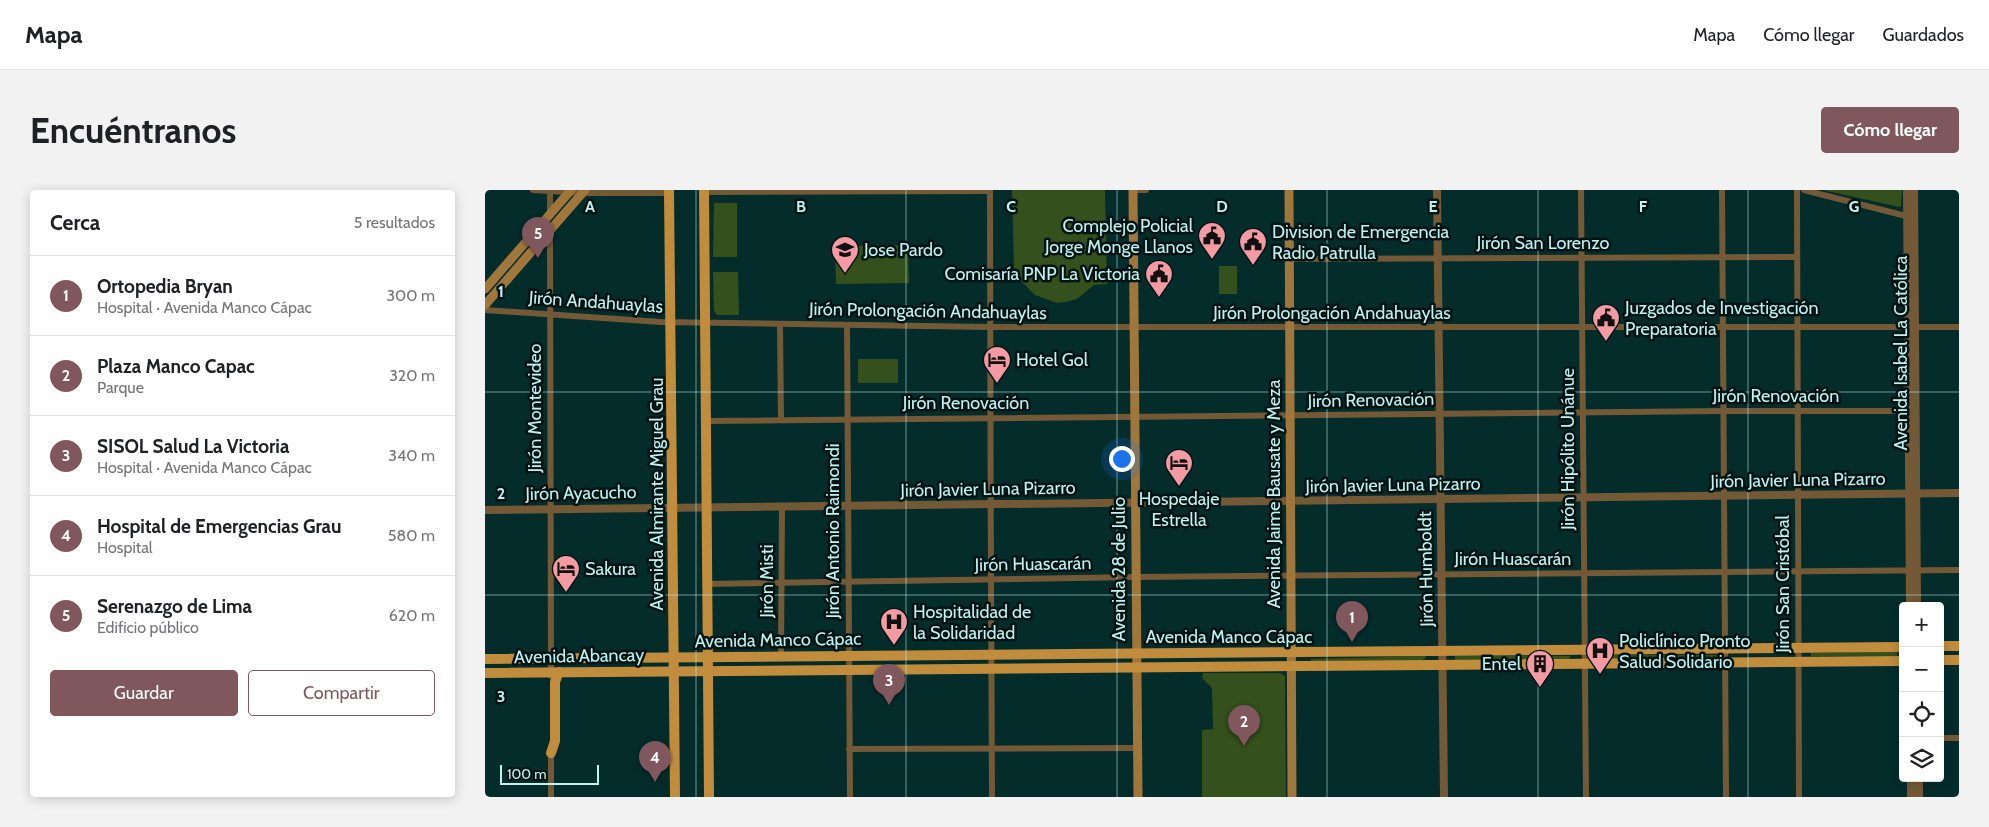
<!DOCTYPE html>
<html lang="es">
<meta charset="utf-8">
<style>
:root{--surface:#fff;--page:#f2f2f2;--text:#202124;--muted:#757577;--line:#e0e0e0;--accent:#7f575d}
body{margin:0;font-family:Cabin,sans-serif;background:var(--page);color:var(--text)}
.controls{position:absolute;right:15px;bottom:15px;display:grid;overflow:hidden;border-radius:5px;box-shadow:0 2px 12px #0003}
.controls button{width:45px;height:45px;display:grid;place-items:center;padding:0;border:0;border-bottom:1px solid var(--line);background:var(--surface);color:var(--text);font:25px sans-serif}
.scale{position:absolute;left:15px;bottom:12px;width:99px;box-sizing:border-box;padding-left:5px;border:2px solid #bef3f1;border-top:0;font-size:14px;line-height:18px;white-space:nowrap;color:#bef3f1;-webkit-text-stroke:4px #001312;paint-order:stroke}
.you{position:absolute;left:636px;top:268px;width:18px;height:18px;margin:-12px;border:4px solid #fff;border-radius:50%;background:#1a73e8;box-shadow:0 0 0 8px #1a73e833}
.badge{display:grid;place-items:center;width:32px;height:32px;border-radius:50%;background:var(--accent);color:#fff;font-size:16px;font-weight:700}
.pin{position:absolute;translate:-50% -41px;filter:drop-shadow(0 1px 2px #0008)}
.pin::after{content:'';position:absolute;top:26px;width:18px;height:15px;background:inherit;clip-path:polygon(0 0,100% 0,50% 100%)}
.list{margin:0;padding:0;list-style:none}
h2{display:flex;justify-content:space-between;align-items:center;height:65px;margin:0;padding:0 20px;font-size:21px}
h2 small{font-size:16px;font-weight:400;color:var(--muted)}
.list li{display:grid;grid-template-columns:32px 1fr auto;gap:15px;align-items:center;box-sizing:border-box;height:80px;padding:0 20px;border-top:1px solid var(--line)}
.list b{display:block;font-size:19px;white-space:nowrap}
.list p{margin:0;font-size:16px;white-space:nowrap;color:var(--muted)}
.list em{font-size:16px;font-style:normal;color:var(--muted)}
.actions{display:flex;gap:10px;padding:15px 20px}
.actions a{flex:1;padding:11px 0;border:1px solid var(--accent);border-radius:5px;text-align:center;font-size:18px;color:var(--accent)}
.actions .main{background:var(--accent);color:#fff}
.icon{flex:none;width:28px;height:28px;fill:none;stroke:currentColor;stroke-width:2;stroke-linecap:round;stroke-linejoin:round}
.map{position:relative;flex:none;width:1474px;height:607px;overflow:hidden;border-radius:5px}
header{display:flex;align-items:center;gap:30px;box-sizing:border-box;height:70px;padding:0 25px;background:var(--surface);border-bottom:1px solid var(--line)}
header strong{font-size:24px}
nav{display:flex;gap:28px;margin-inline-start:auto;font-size:18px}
.intro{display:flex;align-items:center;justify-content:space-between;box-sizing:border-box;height:120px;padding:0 30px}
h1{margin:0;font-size:35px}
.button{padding:12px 22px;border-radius:5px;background:var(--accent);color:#fff;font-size:18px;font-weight:700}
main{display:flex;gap:30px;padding:0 30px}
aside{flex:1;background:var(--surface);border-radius:5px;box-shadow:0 2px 12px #0003}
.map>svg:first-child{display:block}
.green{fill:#33501d}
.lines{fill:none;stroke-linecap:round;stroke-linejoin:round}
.minor{stroke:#745936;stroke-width:6}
.tertiary{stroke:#745936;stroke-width:8}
.secondary{stroke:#a0763b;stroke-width:9}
.primary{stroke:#c28c3d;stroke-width:10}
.grid{fill:none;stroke:#bef3f1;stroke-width:1;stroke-opacity:0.55}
.labels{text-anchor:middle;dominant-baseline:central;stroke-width:5;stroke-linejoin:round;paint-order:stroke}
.poi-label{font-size:18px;fill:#bef3f1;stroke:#001312;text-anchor:start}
.street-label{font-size:18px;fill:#bef3f1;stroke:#001312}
.grid-label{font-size:16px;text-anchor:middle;font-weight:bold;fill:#bef3f1;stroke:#001312;stroke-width:5;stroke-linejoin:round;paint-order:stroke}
</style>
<header>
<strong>Mapa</strong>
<nav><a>Mapa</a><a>Cómo llegar</a><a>Guardados</a></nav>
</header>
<div class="intro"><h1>Encuéntranos</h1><a class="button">Cómo llegar</a></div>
<main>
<aside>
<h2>Cerca<small>5 resultados</small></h2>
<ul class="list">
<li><span class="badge">1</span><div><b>Ortopedia Bryan</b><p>Hospital · Avenida Manco Cápac</p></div><em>300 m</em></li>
<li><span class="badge">2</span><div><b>Plaza Manco Capac</b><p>Parque</p></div><em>320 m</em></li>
<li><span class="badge">3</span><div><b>SISOL Salud La Victoria</b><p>Hospital · Avenida Manco Cápac</p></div><em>340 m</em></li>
<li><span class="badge">4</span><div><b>Hospital de Emergencias Grau</b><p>Hospital</p></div><em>580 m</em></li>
<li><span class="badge">5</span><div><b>Serenazgo de Lima</b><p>Edificio público</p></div><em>620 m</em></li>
</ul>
<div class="actions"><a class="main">Guardar</a><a>Compartir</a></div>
</aside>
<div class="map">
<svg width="1474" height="607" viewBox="0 0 1474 607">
<rect width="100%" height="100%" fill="#032c2b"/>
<!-- green -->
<g class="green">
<polygon points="527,0 620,0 622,94 609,95 592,109 581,112 572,113 550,105 537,92 529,79"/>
<polygon points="1338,0 1417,0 1416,16 1414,17"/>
<polygon points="229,13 252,13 252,67 228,67"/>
<polygon points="423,55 424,93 351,94 350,56"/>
<rect x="734" y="76" width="18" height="28"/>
<polygon points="228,82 253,82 254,125 232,125 229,121"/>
<rect x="373" y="169" width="40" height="24"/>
<polygon points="1412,462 1412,466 1326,466 1326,463"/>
<rect x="1111" y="465" width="121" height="4"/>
<polygon points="941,466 940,469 932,471 826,473 826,469"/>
<polygon points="970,466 1086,466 1083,470 970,471"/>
<polygon points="718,483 795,483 800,486 801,607 717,607 717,540 728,539 727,498 717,488"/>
</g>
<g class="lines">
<!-- minor -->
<g class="minor">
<polyline points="48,0 98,3 184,3"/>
<path d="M 505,0 C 504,202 507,405 507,607"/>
<polyline points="648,0 661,0"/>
<polyline points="1096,0 1101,607"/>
<polyline points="1237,0 1241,607"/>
<polyline points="1312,0 1314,607"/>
<polyline points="1319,0 1425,27"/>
<polyline points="219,2 505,1"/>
<polyline points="65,24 65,0"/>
<polyline points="65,40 66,486"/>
<polyline points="804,69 1312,67"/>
<polyline points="0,120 176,132 504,137 1474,137"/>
<polyline points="295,134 296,230"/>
<polyline points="362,135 365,607"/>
<polyline points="221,231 1239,221 1428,221"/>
<polyline points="223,394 651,387 1474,380"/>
<polyline points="296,467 297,316"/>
<polyline points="1455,548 1474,548"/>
<polyline points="364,559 652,558"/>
<polyline points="66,607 66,561"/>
</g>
<!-- tertiary -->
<g class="tertiary">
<polyline points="952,0 959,607"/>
<polyline points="1422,0 1425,416"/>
<polyline points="1429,0 1432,416"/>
<polyline points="0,320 1474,303"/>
<polyline points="1426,588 1426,607"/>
<polyline points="1434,588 1434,607"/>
</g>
<!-- secondary -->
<g class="secondary">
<polyline points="648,0 653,607"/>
<polyline points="804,0 807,607"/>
<polyline points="0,99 86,0"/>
<polyline points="0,115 100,0"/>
</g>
<!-- primary -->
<g class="primary">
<polyline points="184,0 190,607"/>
<polyline points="219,0 224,607"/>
<polyline points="1455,456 1474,456"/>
<polyline points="0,469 1418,457"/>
<polyline points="1455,470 1474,470"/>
<polyline points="0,483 1418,471"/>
<polyline points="66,563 70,551 70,492 74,482"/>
</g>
</g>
<!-- grid -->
<path class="grid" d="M 211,0 L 211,607M 421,0 L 421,607M 632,0 L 632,607M 842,0 L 842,607M 1053,0 L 1053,607M 1263,0 L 1263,607M 0,202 L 1474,202M 0,405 L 1474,405"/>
<!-- icons -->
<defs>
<symbol id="civic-pin" viewBox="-11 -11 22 30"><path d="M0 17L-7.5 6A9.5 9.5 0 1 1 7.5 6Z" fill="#f49aa3" stroke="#001312"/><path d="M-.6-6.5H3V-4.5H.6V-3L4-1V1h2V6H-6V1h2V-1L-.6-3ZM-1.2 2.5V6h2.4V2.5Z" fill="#111"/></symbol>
<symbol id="school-pin" viewBox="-11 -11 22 30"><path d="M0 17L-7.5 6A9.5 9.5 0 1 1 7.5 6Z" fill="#f49aa3" stroke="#001312"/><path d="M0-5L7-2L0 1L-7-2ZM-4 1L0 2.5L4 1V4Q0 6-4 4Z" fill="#111"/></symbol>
<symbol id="hotel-pin" viewBox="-11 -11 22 30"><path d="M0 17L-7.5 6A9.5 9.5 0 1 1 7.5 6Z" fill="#f49aa3" stroke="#001312"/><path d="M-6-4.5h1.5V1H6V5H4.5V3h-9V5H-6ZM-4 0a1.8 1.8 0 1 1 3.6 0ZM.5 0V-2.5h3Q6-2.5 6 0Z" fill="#111"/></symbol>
<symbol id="hospital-pin" viewBox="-11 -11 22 30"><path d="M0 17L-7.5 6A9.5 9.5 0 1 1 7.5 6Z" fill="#f49aa3" stroke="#001312"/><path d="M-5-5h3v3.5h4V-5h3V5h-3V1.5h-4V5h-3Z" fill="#111"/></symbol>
<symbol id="building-pin" viewBox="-11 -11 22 30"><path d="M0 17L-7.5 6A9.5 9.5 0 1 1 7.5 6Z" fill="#f49aa3" stroke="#001312"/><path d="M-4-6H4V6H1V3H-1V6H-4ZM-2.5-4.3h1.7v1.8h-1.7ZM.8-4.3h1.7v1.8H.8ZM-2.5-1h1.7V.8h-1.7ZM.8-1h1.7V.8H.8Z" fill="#111"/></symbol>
</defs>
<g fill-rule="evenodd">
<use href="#civic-pin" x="711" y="30" width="32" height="43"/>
<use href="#civic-pin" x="752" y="36" width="32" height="43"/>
<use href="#school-pin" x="344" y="44" width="32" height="43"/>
<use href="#civic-pin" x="658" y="68" width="32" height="43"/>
<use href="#civic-pin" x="1105" y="112" width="32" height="43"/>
<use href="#hotel-pin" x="496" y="154" width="32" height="43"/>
<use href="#hotel-pin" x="678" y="257" width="32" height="43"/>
<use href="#hotel-pin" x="65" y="363" width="32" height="43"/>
<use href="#hospital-pin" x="393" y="416" width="32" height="43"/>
<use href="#hospital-pin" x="1099" y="445" width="32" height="43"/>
<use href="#building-pin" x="1039" y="458" width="32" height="43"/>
</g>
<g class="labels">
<!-- poi labels -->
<g class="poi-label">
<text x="708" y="36" text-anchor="end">Complejo Policial<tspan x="708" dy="21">Jorge Monge Llanos</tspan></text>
<text x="787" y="42">Division de Emergencia<tspan x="787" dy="21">Radio Patrulla</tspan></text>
<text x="379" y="60">Jose Pardo</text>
<text x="655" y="84" text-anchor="end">Comisaría PNP La Victoria</text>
<text x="1140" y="118">Juzgados de Investigación<tspan x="1140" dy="21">Preparatoria</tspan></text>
<text x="531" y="170">Hotel Gol</text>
<text x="694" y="309" text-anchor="middle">Hospedaje<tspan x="694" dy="21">Estrella</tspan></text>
<text x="100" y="379">Sakura</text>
<text x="428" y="422">Hospitalidad de<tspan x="428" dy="21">la Solidaridad</tspan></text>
<text x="1134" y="451">Policlínico Pronto<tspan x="1134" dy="21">Salud Solidario</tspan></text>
<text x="1036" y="474" text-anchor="end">Entel</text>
</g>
<!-- street labels -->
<g class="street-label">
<text x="1058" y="53">Jirón San Lorenzo</text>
<text transform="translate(111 112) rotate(4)">Jirón Andahuaylas</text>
<text transform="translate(443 121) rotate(1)">Jirón Prolongación Andahuaylas</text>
<text x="847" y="123">Jirón Prolongación Andahuaylas</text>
<text transform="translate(1416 163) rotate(-90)">Avenida Isabel La Católica</text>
<text x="1291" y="206">Jirón Renovación</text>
<text transform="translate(886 210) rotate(-1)">Jirón Renovación</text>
<text x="481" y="213">Jirón Renovación</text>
<text transform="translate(50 218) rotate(-90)">Jirón Montevideo</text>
<text transform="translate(1083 259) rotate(-90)">Jirón Hipólito Unánue</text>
<text transform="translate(1313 290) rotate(-1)">Jirón Javier Luna Pizarro</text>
<text transform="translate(908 295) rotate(-1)">Jirón Javier Luna Pizarro</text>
<text transform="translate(503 299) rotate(-1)">Jirón Javier Luna Pizarro</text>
<text transform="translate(96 303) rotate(-1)">Jirón Ayacucho</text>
<text transform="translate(172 304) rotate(-90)">Avenida Almirante Miguel Grau</text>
<text transform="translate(789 304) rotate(-90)">Avenida Jaime Bausate y Meza</text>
<text transform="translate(348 341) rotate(-90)">Jirón Antonio Raimondi</text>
<text x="1028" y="369">Jirón Huascarán</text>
<text transform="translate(548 374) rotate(-1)">Jirón Huascarán</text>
<text transform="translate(634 379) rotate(-90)">Avenida 28 de Julio</text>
<text transform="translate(941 379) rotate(-91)">Jirón Humboldt</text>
<text transform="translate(282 391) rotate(-90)">Jirón Misti</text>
<text transform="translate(1298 394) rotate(-90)">Jirón San Cristóbal</text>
<text x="744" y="447">Avenida Manco Cápac</text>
<text transform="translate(293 450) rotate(-1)">Avenida Manco Cápac</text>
<text transform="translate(94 466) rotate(-1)">Avenida Abancay</text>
</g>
</g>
<g class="grid-label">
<text x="105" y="22">A</text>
<text x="316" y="22">B</text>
<text x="526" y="22">C</text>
<text x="737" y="22">D</text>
<text x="948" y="22">E</text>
<text x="1158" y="22">F</text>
<text x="1369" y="22">G</text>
<text x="16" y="107">1</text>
<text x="16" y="309">2</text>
<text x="16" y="512">3</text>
</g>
</svg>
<div class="controls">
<button>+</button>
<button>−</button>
<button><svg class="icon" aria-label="locate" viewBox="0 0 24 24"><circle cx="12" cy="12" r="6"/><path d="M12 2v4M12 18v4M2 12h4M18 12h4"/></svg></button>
<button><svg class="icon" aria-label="layers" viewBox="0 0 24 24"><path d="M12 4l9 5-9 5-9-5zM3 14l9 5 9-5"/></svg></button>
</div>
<div class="scale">100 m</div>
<div class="you"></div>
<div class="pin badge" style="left:867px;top:452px">1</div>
<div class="pin badge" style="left:759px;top:556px">2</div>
<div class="pin badge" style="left:404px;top:515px">3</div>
<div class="pin badge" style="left:170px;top:592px">4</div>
<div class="pin badge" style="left:53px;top:68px">5</div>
</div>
</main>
